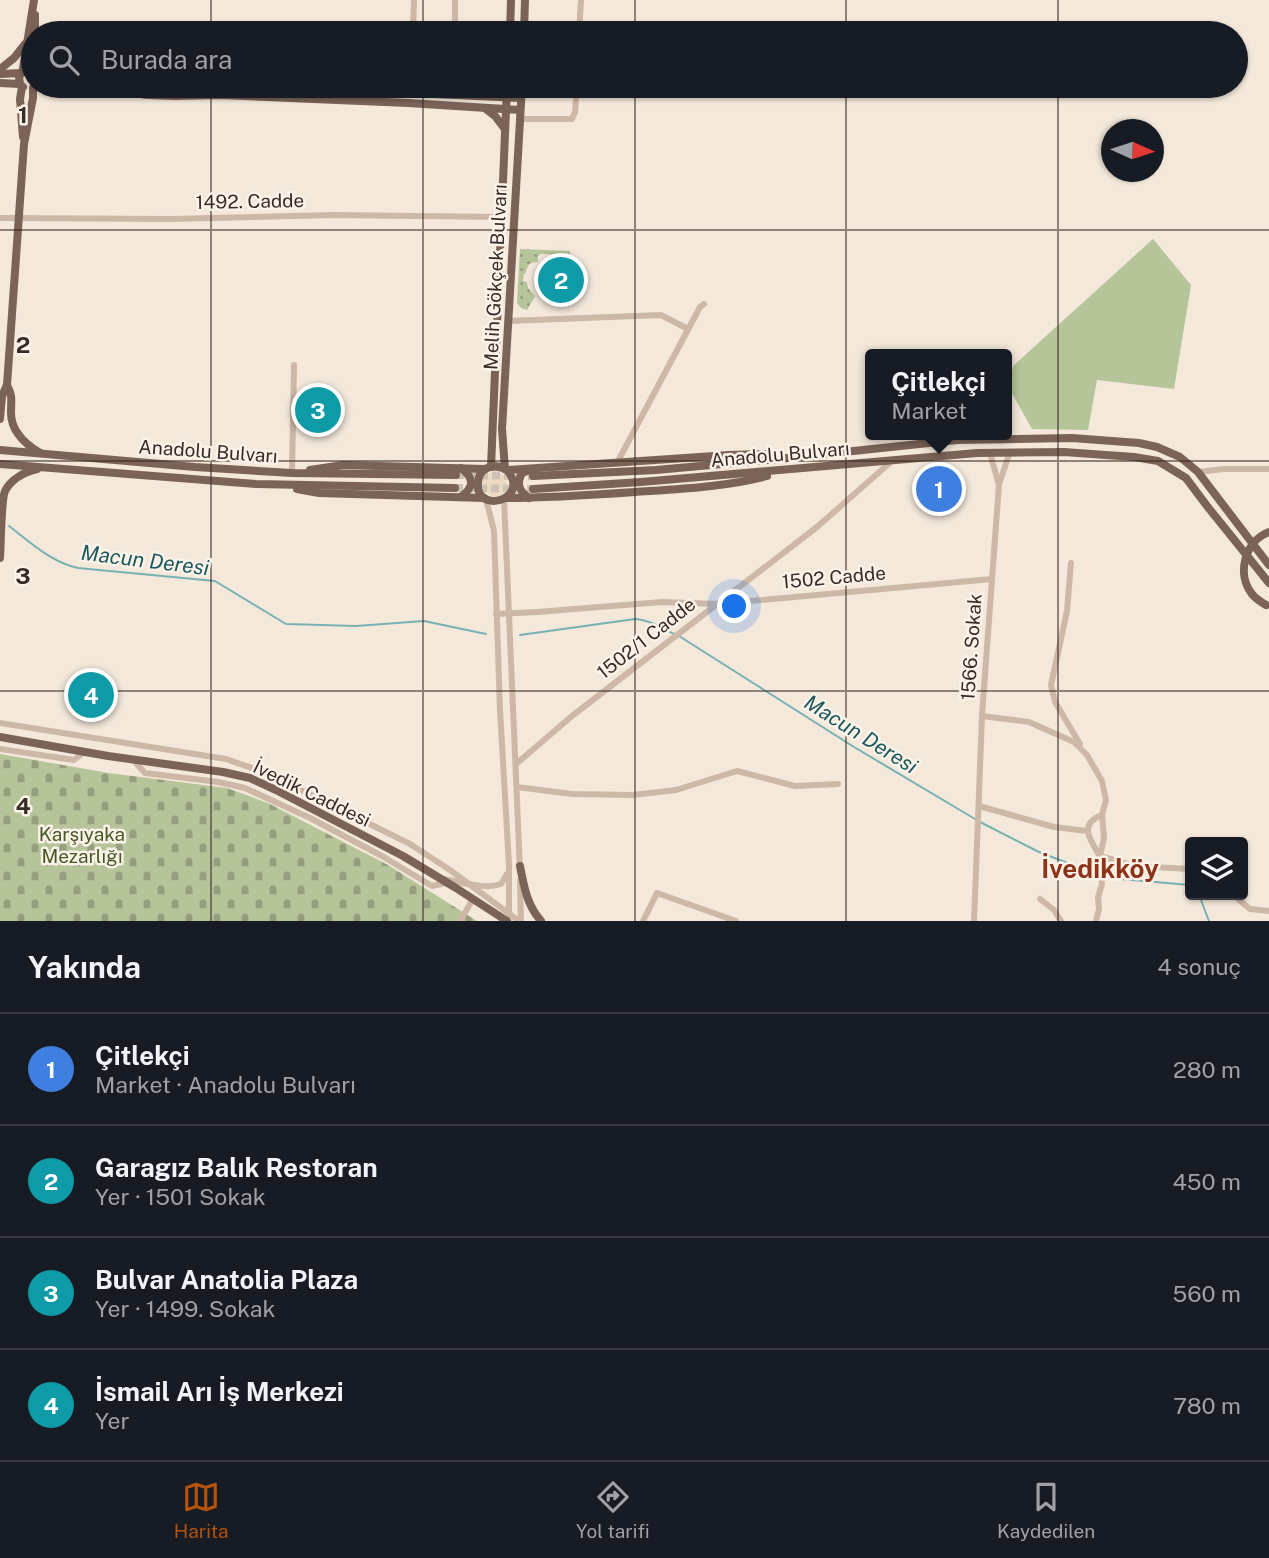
<!DOCTYPE html>
<html lang="tr">
<meta charset="utf-8">
<style>
:root{--surface:#171b24;--page:#242831;--text:#f1f3f6;--muted:#9ea1a6;--line:#363941;--accent:#b45309}
body{margin:0;font-family:"Public Sans",sans-serif;background:var(--page);color:var(--text)}
.controls{position:absolute;right:21px;bottom:21px;display:grid;overflow:hidden;border-radius:7px;box-shadow:0 2px 5px #0004}
.controls button{width:63px;height:63px;display:grid;place-items:center;padding:0;border:0;border-bottom:2px solid var(--line);background:var(--surface);color:var(--text);font:35px sans-serif}
.compass{position:absolute;left:1101px;top:119px;width:63px;height:63px;border-radius:50%;background:var(--surface);box-shadow:0 2px 5px #0004;rotate:93deg}
.you{position:absolute;left:735px;top:607px;width:24px;height:24px;margin:-18px;border:5px solid #fff;border-radius:50%;background:#1a73e8;box-shadow:0 0 0 10px #1a73e833}
.badge{display:grid;place-items:center;width:46px;height:46px;border-radius:50%;background:var(--accent);color:#fff;font-size:23px;font-weight:700}
.pin{position:absolute;translate:-50% -50%;border:4px solid #fff;box-shadow:0 2px 7px #0006}
.popup{position:absolute;left:865px;top:349px;width:147px;height:91px;box-sizing:border-box;display:grid;place-content:center;border-radius:7px;background:var(--surface);filter:drop-shadow(0 2px 5px #0005);font-size:23px;white-space:nowrap;color:var(--muted)}
.popup b{font-size:26px;color:var(--text)}
.popup::after{content:'';position:absolute;left:50%;top:100%;margin-left:-14px;border:14px solid transparent;border-top-color:var(--surface)}
.list{margin:0;padding:0;list-style:none}
h2{display:flex;justify-content:space-between;align-items:center;height:91px;margin:0;padding:0 28px;font-size:30px}
h2 small{font-size:23px;font-weight:400;color:var(--muted)}
.list li{display:grid;grid-template-columns:46px 1fr auto;gap:21px;align-items:center;box-sizing:border-box;height:112px;padding:0 28px;border-top:2px solid var(--line)}
.list b{display:block;font-size:26px;white-space:nowrap}
.list p{margin:0;font-size:23px;white-space:nowrap;color:var(--muted)}
.list em{font-size:23px;font-style:normal;color:var(--muted)}
.icon{flex:none;width:38px;height:38px;fill:none;stroke:currentColor;stroke-width:2;stroke-linecap:round;stroke-linejoin:round}
.map{position:relative;flex:none;width:1269px;height:921px;overflow:hidden}
.search{position:absolute;background:var(--surface);box-shadow:0 2px 5px #0004;left:21px;right:21px;top:21px;height:77px;display:flex;align-items:center;gap:18px;box-sizing:border-box;padding:0 24px;border-radius:38px;color:var(--muted);font-size:26px}
.sheet{height:539px;background:var(--surface)}
nav{display:flex;justify-content:space-around;align-items:center;box-sizing:border-box;height:98px;border-top:2px solid var(--line);background:var(--surface);font-size:19px;color:var(--muted)}
nav a{display:grid;justify-items:center;gap:4px}
nav .on{color:var(--accent)}
.map>svg:first-child{display:block}
.grass{fill:url(#grass-dots)}
.cemetery{fill:url(#cemetery-stones)}
.pitch{fill:#b6c49a}
.plaza{fill:#edd9c1}
.lines{fill:none;stroke-linecap:round;stroke-linejoin:round}
.stream{stroke:#78b1b3;stroke-width:2}
.major-tunnel{stroke:#cec2b7;stroke-width:8;stroke-dasharray:8 4;stroke-linecap:butt}
.minor{stroke:#cdb7a6;stroke-width:6}
.major{stroke:#7b6357;stroke-width:8}
.major-bridge{stroke:#7b6357;stroke-width:8}
.grid{fill:none;stroke:#382c27;stroke-width:2;stroke-opacity:0.55}
.labels{text-anchor:middle;dominant-baseline:central;stroke-width:5;stroke-linejoin:round;paint-order:stroke}
.street-label{font-size:19px;fill:#382c27;stroke:#fbf2e8}
.park-label{font-size:19px;fill:#485829;stroke:#fbf2e8}
.water-label{font-size:21px;font-style:italic;fill:#1a595d;stroke:#fbf2e8}
.district-label{font-size:26px;font-weight:bold;fill:#8d341a;stroke:#fbf2e8}
.grid-label{font-size:23px;text-anchor:middle;font-weight:bold;fill:#382c27;stroke:#fbf2e8;stroke-width:5;stroke-linejoin:round;paint-order:stroke}
</style>
<div class="map">
<svg width="1269" height="921" viewBox="0 0 1269 921">
<defs>
<pattern id="grass-dots" width="8" height="8" patternUnits="userSpaceOnUse" patternTransform="scale(1.75)"><rect width="8" height="8" fill="#b6c49a"/><path d="M2 2h.1M6 6h.1" fill="none" stroke="#959f7e" stroke-width="1.8" stroke-linecap="round"/></pattern>
<pattern id="cemetery-stones" width="16" height="16" patternUnits="userSpaceOnUse" patternTransform="scale(1.75)"><rect width="16" height="16" fill="#b6c49a"/><path d="M2 7V4a2 2 0 0 1 4 0v3zM10 15v-3a2 2 0 0 1 4 0v3z" fill="#959f7e"/></pattern>
</defs>
<rect width="100%" height="100%" fill="#f4e8db"/>
<!-- grass -->
<path class="grass" d="M 520,249 L 570,251 L 570,255 L 541,254 L 538,256 L 538,262 C 530,262 527,265 526,273 L 524,274 L 523,281 L 527,282 L 528,288 L 535,296 L 527,310 L 521,308 L 517,303 Z"/>
<!-- cemetery -->
<polygon class="cemetery" points="0,754 109,773 227,788 268,803 388,865 477,921 0,921"/>
<!-- pitch -->
<polygon class="pitch" points="1153,239 1191,285 1174,389 1097,380 1088,430 1032,429 1009,388 1013,366"/>
<!-- plaza -->
<circle class="plaza" cx="495" cy="484" r="12"/>
<g class="lines">
<!-- stream -->
<g class="stream">
<path d="M 9,526 C 30,542 52,563 78,568 L 215,581 L 286,624 L 356,626 L 424,621 L 486,634"/>
<path d="M 520,635 L 635,619 C 649,620 661,627 674,634"/>
<polyline points="679,636 854,747 975,819"/>
<polyline points="980,822 1039,852 1099,875"/>
<polyline points="1104,876 1120,879 1190,885"/>
<polyline points="1199,895 1209,921"/>
</g>
<!-- major-tunnel -->
<g class="major-tunnel">
<polyline points="456,475 533,476"/>
<polyline points="455,488 533,489"/>
</g>
<!-- minor -->
<g class="minor">
<polyline points="413,33 414,0"/>
<polyline points="455,33 455,0"/>
<polyline points="579,33 581,0"/>
<polyline points="520,119 572,119 575,112 577,86"/>
<polyline points="0,218 171,219 332,215 502,217"/>
<polyline points="508,321 661,315 688,329"/>
<polyline points="990,453 998,482"/>
<polyline points="617,463 700,307 704,304"/>
<polyline points="1198,472 1224,469 1269,469"/>
<polyline points="292,473 294,365"/>
<polyline points="486,499 494,531 500,710 509,865 509,916"/>
<polyline points="504,499 520,870"/>
<polyline points="1071,563 1067,611 1051,685 1055,702 1080,744"/>
<polyline points="496,614 537,612 662,602 717,604 992,579"/>
<path d="M 982,716 L 1029,722 L 1074,742 L 1087,755 L 1102,781 L 1106,800 L 1102,815 C 1078,824 1090,840 1100,856 L 1128,864 L 1153,867 L 1190,869"/>
<polyline points="0,723 226,759 269,774 410,844 450,870 519,921"/>
<polyline points="0,749 74,760 84,752"/>
<polyline points="133,760 145,773 218,782 245,788 310,818 382,856 432,886 446,883"/>
<polyline points="516,764 572,716 817,527 893,460"/>
<polyline points="517,787 572,794 633,795 676,790 737,771 795,786 838,784"/>
<polyline points="979,806 1054,827 1087,831"/>
<path d="M 444,879 C 463,882 483,890 501,884 L 507,874"/>
<polyline points="520,881 521,921"/>
<polyline points="1233,895 1250,909 1269,911"/>
<polyline points="1040,899 1054,910 1061,921"/>
<polyline points="460,921 473,899"/>
<polyline points="643,921 657,893 736,921"/>
<polyline points="974,921 982,716 999,484 1010,452"/>
<polyline points="1096,921 1099,909 1098,897 1102,884 1100,856 1104,838 1102,815"/>
</g>
<!-- major -->
<g class="major">
<polyline points="35,15 35,33"/>
<polyline points="510,33 511,0"/>
<polyline points="524,33 525,0"/>
<polyline points="0,69 14,58 25,44"/>
<polyline points="0,74 21,73 29,70 33,71"/>
<polyline points="0,83 20,84 23,87"/>
<polyline points="20,84 19,77 23,69 34,0"/>
<polyline points="54,86 99,88 147,95 175,96 219,95 408,103 520,110"/>
<polyline points="257,86 521,98"/>
<polyline points="22,87 20,99 23,137"/>
<polyline points="486,109 495,116 505,129"/>
<path d="M 7,385 C 13,397 11,399 11,413 C 11,431 25,444 40,453"/>
<polyline points="0,419 2,396 7,385 24,144 33,98 33,88"/>
<polyline points="0,450 195,467 292,473 456,475"/>
<polyline points="0,464 256,484 455,488"/>
<polyline points="491,467 507,86"/>
<polyline points="505,469 502,429 522,86"/>
<polyline points="310,470 343,465 485,469"/>
<path d="M 507,470 C 532,500 475,515 478,483 C 479,466 495,463 507,470 L 729,455 L 768,454 L 780,455"/>
<polyline points="533,476 656,470 778,459 957,440 1072,438 1139,443 1157,447 1180,457 1198,472 1269,565"/>
<polyline points="297,489 319,493 484,498"/>
<polyline points="533,489 641,482 977,453 1064,452 1134,457 1158,461 1186,478 1207,506 1269,583"/>
<path d="M 461,497 C 474,487 475,479 461,468"/>
<path d="M 506,498 C 549,498 592,495 635,492 C 679,489 725,487 767,476"/>
<path d="M 529,498 C 519,491 516,484 522,473 L 530,470"/>
<path d="M 0,558 C 1,545 1,500 5,491 C 11,479 25,472 37,469"/>
<polyline points="0,737 108,756 223,772 250,778 276,790 403,856 456,888 507,921"/>
<path d="M 520,866 C 524,887 527,905 541,921"/>
</g>
<!-- major-bridge -->
<path class="major-bridge" d="M 1266,605 C 1261,602 1255,598 1252,594 C 1236,574 1245,541 1269,532"/>
</g>
<!-- grid -->
<path class="grid" d="M 211,0 L 211,33M 423,0 L 423,33M 635,0 L 635,33M 846,0 L 846,33M 1058,0 L 1058,33M 211,86 L 211,921M 423,86 L 423,921M 635,86 L 635,921M 846,86 L 846,921M 1058,86 L 1058,921M 0,230 L 1269,230M 0,461 L 1269,461M 0,691 L 1269,691"/>
<g class="labels">
<!-- street labels -->
<g class="street-label">
<text transform="translate(250 201) rotate(-1)">1492. Cadde</text>
<text transform="translate(495 277) rotate(-87)">Melih Gökçek Bulvarı</text>
<text transform="translate(208 451) rotate(4)">Anadolu Bulvarı</text>
<text transform="translate(780 454) rotate(-5)">Anadolu Bulvarı</text>
<text transform="translate(834 577) rotate(-5)">1502 Cadde</text>
<text transform="translate(646 638) rotate(-38)">1502/1 Cadde</text>
<text transform="translate(971 647) rotate(-86)">1566. Sokak</text>
<text transform="translate(312 793) rotate(26)">İvedik Caddesi</text>
</g>
<!-- park labels -->
<g class="park-label">
<text x="82" y="834">Karşıyaka<tspan x="82" dy="22">Mezarlığı</tspan></text>
</g>
<!-- water labels -->
<g class="water-label">
<text transform="translate(145 560) rotate(7)">Macun Deresi</text>
<text transform="translate(861 734) rotate(32)">Macun Deresi</text>
</g>
<!-- district labels -->
<g class="district-label">
<text x="1100" y="868">İvedikköy</text>
</g>
</g>
<g class="grid-label">
<text x="23" y="123">1</text>
<text x="23" y="353">2</text>
<text x="23" y="584">3</text>
<text x="23" y="814">4</text>
</g>
</svg>
<div class="controls">
<button><svg class="icon" aria-label="layers" viewBox="0 0 24 24"><path d="M12 4l9 5-9 5-9-5zM3 14l9 5 9-5"/></svg></button>
</div>
<svg class="compass" viewBox="-18 -18 36 36"><path d="M0-13l5 13h-10z" fill="#e53935"/><path d="M0 13l5-13h-10z" fill="#9ea1a6"/></svg>
<div class="you"></div>
<div class="pin badge" style="left:939px;top:489px;background:#3f7fe0">1</div>
<div class="popup"><b>Çitlekçi</b>Market</div>
<div class="pin badge" style="left:561px;top:280px;background:#0f9aa8">2</div>
<div class="pin badge" style="left:318px;top:410px;background:#0f9aa8">3</div>
<div class="pin badge" style="left:91px;top:695px;background:#0f9aa8">4</div>
<div class="search"><svg class="icon" aria-label="search" viewBox="0 0 24 24"><circle cx="10" cy="10" r="6"/><path d="M15 15l6 6"/></svg>Burada ara</div>
</div>
<section class="sheet">
<h2>Yakında<small>4 sonuç</small></h2>
<ul class="list">
<li><span class="badge" style="background:#3f7fe0">1</span><div><b>Çitlekçi</b><p>Market · Anadolu Bulvarı</p></div><em>280 m</em></li>
<li><span class="badge" style="background:#0f9aa8">2</span><div><b>Garagız Balık Restoran</b><p>Yer · 1501 Sokak</p></div><em>450 m</em></li>
<li><span class="badge" style="background:#0f9aa8">3</span><div><b>Bulvar Anatolia Plaza</b><p>Yer · 1499. Sokak</p></div><em>560 m</em></li>
<li><span class="badge" style="background:#0f9aa8">4</span><div><b>İsmail Arı İş Merkezi</b><p>Yer</p></div><em>780 m</em></li>
</ul>
</section>
<nav>
<a class="on"><svg class="icon" aria-label="map" viewBox="0 0 24 24"><path d="M3 6l6-2 6 2 6-2v14l-6 2-6-2-6 2zM9 4v14M15 6v14"/></svg>Harita</a>
<a><svg class="icon" aria-label="directions" viewBox="0 0 24 24"><path d="M12 3l9 9-9 9-9-9zM9 14v-3h6M13 9l2 2-2 2"/></svg>Yol tarifi</a>
<a><svg class="icon" aria-label="saved" viewBox="0 0 24 24"><path d="M7 4h10v16l-5-4-5 4z"/></svg>Kaydedilen</a>
</nav>
